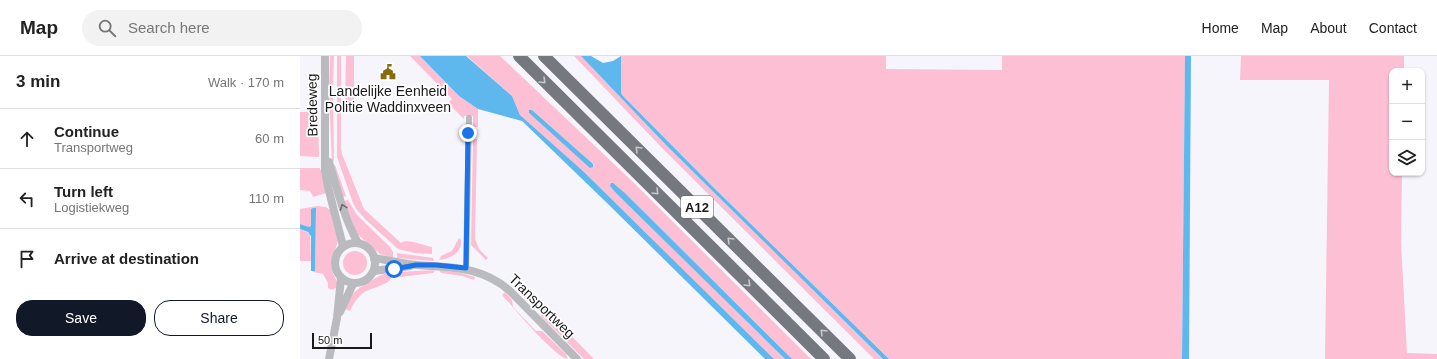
<!DOCTYPE html>
<meta charset="utf-8">
<style>
:root{--surface:#fff;--page:#f2f2f2;--text:#222;--muted:#767676;--line:#e0e0e0;--accent:#111827}
body{margin:0;font-family:Helvetica,sans-serif;background:var(--page);color:var(--text)}
.controls{position:absolute;right:12px;top:12px;display:grid;overflow:hidden;border-radius:8px;box-shadow:0 1px 3px #0004}
.controls button{width:36px;height:36px;display:grid;place-items:center;padding:0;border:0;border-bottom:1px solid var(--line);background:var(--surface);color:var(--text);font:20px sans-serif}
.scale{position:absolute;left:12px;bottom:10px;width:60px;box-sizing:border-box;padding-left:4px;border:2px solid #19181a;border-top:0;font-size:11px;line-height:14px;white-space:nowrap;color:#19181a;-webkit-text-stroke:3px #fff;paint-order:stroke}
.stop{position:absolute;width:12px;height:12px;margin:-9px;border:3px solid #1a73e8;border-radius:50%;background:#fff}
.stop.end{background:#1a73e8;border-color:#fff;box-shadow:0 1px 4px #0008}
.list{margin:0;padding:0;list-style:none}
h2{display:flex;justify-content:space-between;align-items:center;height:52px;margin:0;padding:0 16px;font-size:17px}
h2 small{font-size:13px;font-weight:400;color:var(--muted)}
.list li{display:grid;grid-template-columns:26px 1fr auto;gap:12px;align-items:center;box-sizing:border-box;height:60px;padding:0 16px;border-top:1px solid var(--line)}
.list b{display:block;font-size:15px;white-space:nowrap}
.list p{margin:0;font-size:13px;white-space:nowrap;color:var(--muted)}
.list em{font-size:13px;font-style:normal;color:var(--muted)}
.actions{display:flex;gap:8px;padding:12px 16px}
.actions a{flex:1;padding:9px 0;border:1px solid var(--accent);border-radius:16px;text-align:center;font-size:14px;color:var(--accent)}
.actions .main{background:var(--accent);color:#fff}
.icon{flex:none;width:22px;height:22px;fill:none;stroke:currentColor;stroke-width:2;stroke-linecap:round;stroke-linejoin:round}
.map{position:relative;flex:none;width:1137px;height:303px;overflow:hidden}
header{display:flex;align-items:center;gap:24px;box-sizing:border-box;height:56px;padding:0 20px;background:var(--surface);border-bottom:1px solid var(--line)}
header strong{font-size:19px}
nav{display:flex;gap:22px;margin-inline-start:auto;font-size:14px}
.search{width:280px;height:36px;background:var(--page);display:flex;align-items:center;gap:10px;box-sizing:border-box;padding:0 14px;border-radius:22px;color:var(--muted);font-size:15px}
main{display:flex}
aside{flex:1;background:var(--surface)}
.map>svg:first-child{display:block}
.green{fill:#fcbfd3;fill-rule:evenodd}
.water{fill:#5eb8ed}
.lines{fill:none;stroke-linecap:round;stroke-linejoin:round}
.minor{stroke:#babbbe;stroke-width:6}
.tertiary{stroke:#babbbe;stroke-width:8}
.motorway{stroke:#75787e;stroke-width:12}
.oneway{stroke:#c8c9cb}
.oneway2{stroke:#6a6a6c}
.route{stroke:#1a73e8;stroke-width:5}
.labels{text-anchor:middle;dominant-baseline:central;stroke-width:3.5;stroke-linejoin:round;paint-order:stroke}
.shield{fill:#fff;stroke:#5e5d5f;stroke-width:1}
.shield-label{font-size:13px;font-weight:bold;fill:#19181a}
.poi-label{font-size:14px;fill:#19181a;stroke:#fff}
.street-label{font-size:14px;fill:#19181a;stroke:#fff}
</style>
<header>
<strong>Map</strong>
<div class="search"><svg class="icon" aria-label="search" viewBox="0 0 24 24"><circle cx="10" cy="10" r="6"/><path d="M15 15l6 6"/></svg>Search here</div>
<nav><a>Home</a><a>Map</a><a>About</a><a>Contact</a></nav>
</header>
<main>
<aside>
<h2>3 min<small>Walk · 170 m</small></h2>
<ul class="list">
<li><svg class="icon" aria-label="ahead" viewBox="0 0 24 24"><path d="M12 20V5M6 11l6-6 6 6"/></svg><div><b>Continue</b><p>Transportweg</p></div><em>60 m</em></li>
<li><svg class="icon" aria-label="left" viewBox="0 0 24 24"><path d="M17 20v-9H6M10 6l-5 5 5 5"/></svg><div><b>Turn left</b><p>Logistiekweg</p></div><em>110 m</em></li>
<li><svg class="icon" aria-label="arrive" viewBox="0 0 24 24"><path d="M6 21V4h12l-3 4 3 4H6"/></svg><div><b>Arrive at destination</b></div></li>
</ul>
<div class="actions"><a class="main">Save</a><a>Share</a></div>
</aside>
<div class="map">
<svg width="1137" height="303" viewBox="0 0 1137 303">
<rect width="100%" height="100%" fill="#f7f5fc"/>
<!-- green -->
<g class="green">
<polygon points="30,0 34,0 33,34 29,32"/>
<path d="M 37,0 L 41,0 L 41,93 L 42,98 L 64,153 L 101,187 C 107,182 124,190 132,191 L 132,198 L 115,197 L 98,193 L 66,164 L 57,154 L 53,147 L 37,101 Z"/>
<polygon points="46,0 54,0 54,49 45,49"/>
<polygon points="110,0 120,0 159,40 178,53 178,71 173,71 173,60 164,60 164,63 150,49 149,46 152,43"/>
<path d="M 167,0 L 200,0 L 334,127 L 511,303 L 492,303 L 327,139 L 310,130 L 485,303 L 474,303 L 283,115 L 220,59 L 212,40 ZM 232,54 L 293,108 L 294,109 L 290,111 L 229,57 Z"/>
<polygon points="274,0 281,0 367,90 583,303 574,303 363,93"/>
<polygon points="321,0 586,0 586,13 702,14 702,0 885,0 882,303 589,303 415,133 323,40 321,37"/>
<polygon points="941,0 1104,0 1104,15 1092,15 1092,117 1102,117 1101,186 1107,297 1137,298 1137,303 1025,303 1029,24 940,24"/>
<polygon points="29,36 33,37 34,105 32,107"/>
<polygon points="0,56 18,56 19,101 0,100"/>
<polygon points="173,83 177,83 175,183 179,193 188,202 186,204 171,189"/>
<polygon points="35,109 46,140 43,141 33,110"/>
<polygon points="0,112 20,112 24,126 26,137 13,141 10,135 0,134"/>
<polygon points="48,144 57,159 90,191 93,196 93,202 80,198 57,178 44,145"/>
<polygon points="17,150 26,151 30,154 38,185 31,206 32,215 37,226 37,231 32,234 28,232 28,227 23,218 13,216 13,215 15,215 16,152 11,153 11,170 9,171 0,168 0,153"/>
<polygon points="0,173 10,178 11,205 0,205"/>
<path d="M 159,182 L 161,184 C 163,197 149,203 139,204 L 141,200 L 152,195 Z"/>
<circle cx="55" cy="207" r="12"/>
<polygon points="97,197 133,202 134,205 97,202"/>
<polygon points="135,214 133,217 100,221 98,221 97,216"/>
<polygon points="139,214 161,217 175,221 174,224 162,220 141,217"/>
<path d="M 93,216 C 93,230 73,230 63,237 C 57,242 53,248 50,255 L 45,253 C 52,237 53,236 67,227 C 78,221 80,218 93,216 Z"/>
<path d="M 205,236 L 212,244 L 213,251 L 236,275 L 242,275 L 266,298 L 268,303 C 256,303 212,250 202,239 Z"/>
<polygon points="244,252 294,303 284,303 241,260 240,255"/>
</g>
<!-- water -->
<g class="water">
<polygon points="120,0 166,0 212,40 220,59 283,115 474,303 465,303 307,147 222,65 178,53 159,40"/>
<polygon points="281,0 291,0 303,7 313,5 321,0 321,37 323,40 415,133 589,303 583,303 367,90"/>
<polygon points="885,0 891,0 889,303 882,303"/>
<polygon points="229,54 232,54 293,108 293,111 290,112 229,57"/>
<polygon points="311,127 313,127 327,139 492,303 485,303 316,137 310,130"/>
<polygon points="13,152 16,152 16,153 15,215 11,215 11,180 8,176 0,173 0,168 9,171 11,170 11,153"/>
</g>
<g class="lines">
<!-- minor -->
<polyline class="minor" points="166,213 169,62"/>
<!-- tertiary -->
<g class="tertiary">
<polyline points="25,0 25,115 28,131 43,190"/>
<path d="M 29,106 C 37,133 44,162 58,187"/>
<circle cx="55" cy="207" r="20"/>
<path d="M 74,202 C 88,204 103,208 117,209 C 153,212 181,210 210,235 L 277,303"/>
<polyline points="74,215 110,210"/>
<polyline points="40,256 53,228"/>
<polyline points="29,303 37,262 41,222"/>
</g>
<!-- motorway -->
<g class="motorway">
<polyline points="219,0 524,303"/>
<polyline points="244,0 550,303"/>
</g>
</g>
<!-- one-way arrows -->
<defs><path id="oneway-chevron" d="M-2-3.5L2.5 0L-2 3.5" fill="none" stroke-width="1.6" stroke-linecap="round" stroke-linejoin="round"/></defs>
<g class="oneway">
<use href="#oneway-chevron" transform="translate(243 25) rotate(45)"/>
<use href="#oneway-chevron" transform="translate(338 93) rotate(-135)"/>
<use href="#oneway-chevron" transform="translate(356 136) rotate(45)"/>
<use href="#oneway-chevron" transform="translate(430 184) rotate(-135)"/>
<use href="#oneway-chevron" transform="translate(448 228) rotate(45)"/>
<use href="#oneway-chevron" transform="translate(523 276) rotate(-135)"/>
</g>
<use class="oneway2" href="#oneway-chevron" transform="translate(43 151) rotate(-110)"/>
<g class="lines">
<!-- route -->
<polyline class="route" points="94,213 116,209 136,209 166,212 168,77"/>
</g>
<!-- icons -->
<defs>
<symbol id="civic-bare" viewBox="-9 -9 18 18"><path d="M-.6-6.5H3V-4.5H.6V-3L4-1V1h2V6H-6V1h2V-1L-.6-3ZM-1.2 2.5V6h2.4V2.5Z" fill="#8a6b0b" stroke="#fff" stroke-width="2.5" paint-order="stroke"/></symbol>
</defs>
<g fill-rule="evenodd">
<use href="#civic-bare" x="77" y="5" width="22" height="22"/>
</g>
<g class="labels">
<!-- shield labels -->
<rect class="shield" x="381" y="140" width="32" height="22" rx="3"/>
<g class="shield-label">
<text x="397" y="151">A12</text>
</g>
<!-- poi labels -->
<g class="poi-label">
<text x="88" y="35">Landelijke Eenheid<tspan x="88" dy="16">Politie Waddinxveen</tspan></text>
</g>
<!-- street labels -->
<g class="street-label">
<text transform="translate(12 49) rotate(-91)">Bredeweg</text>
<text transform="translate(242 250) rotate(44)">Transportweg</text>
</g>
</g>
</svg>
<div class="controls">
<button>+</button>
<button>−</button>
<button><svg class="icon" aria-label="layers" viewBox="0 0 24 24"><path d="M12 4l9 5-9 5-9-5zM3 14l9 5 9-5"/></svg></button>
</div>
<div class="scale">50 m</div>
<div class="stop" style="left:94px;top:213px"></div>
<div class="stop end" style="left:168px;top:77px"></div>
</div>
</main>
